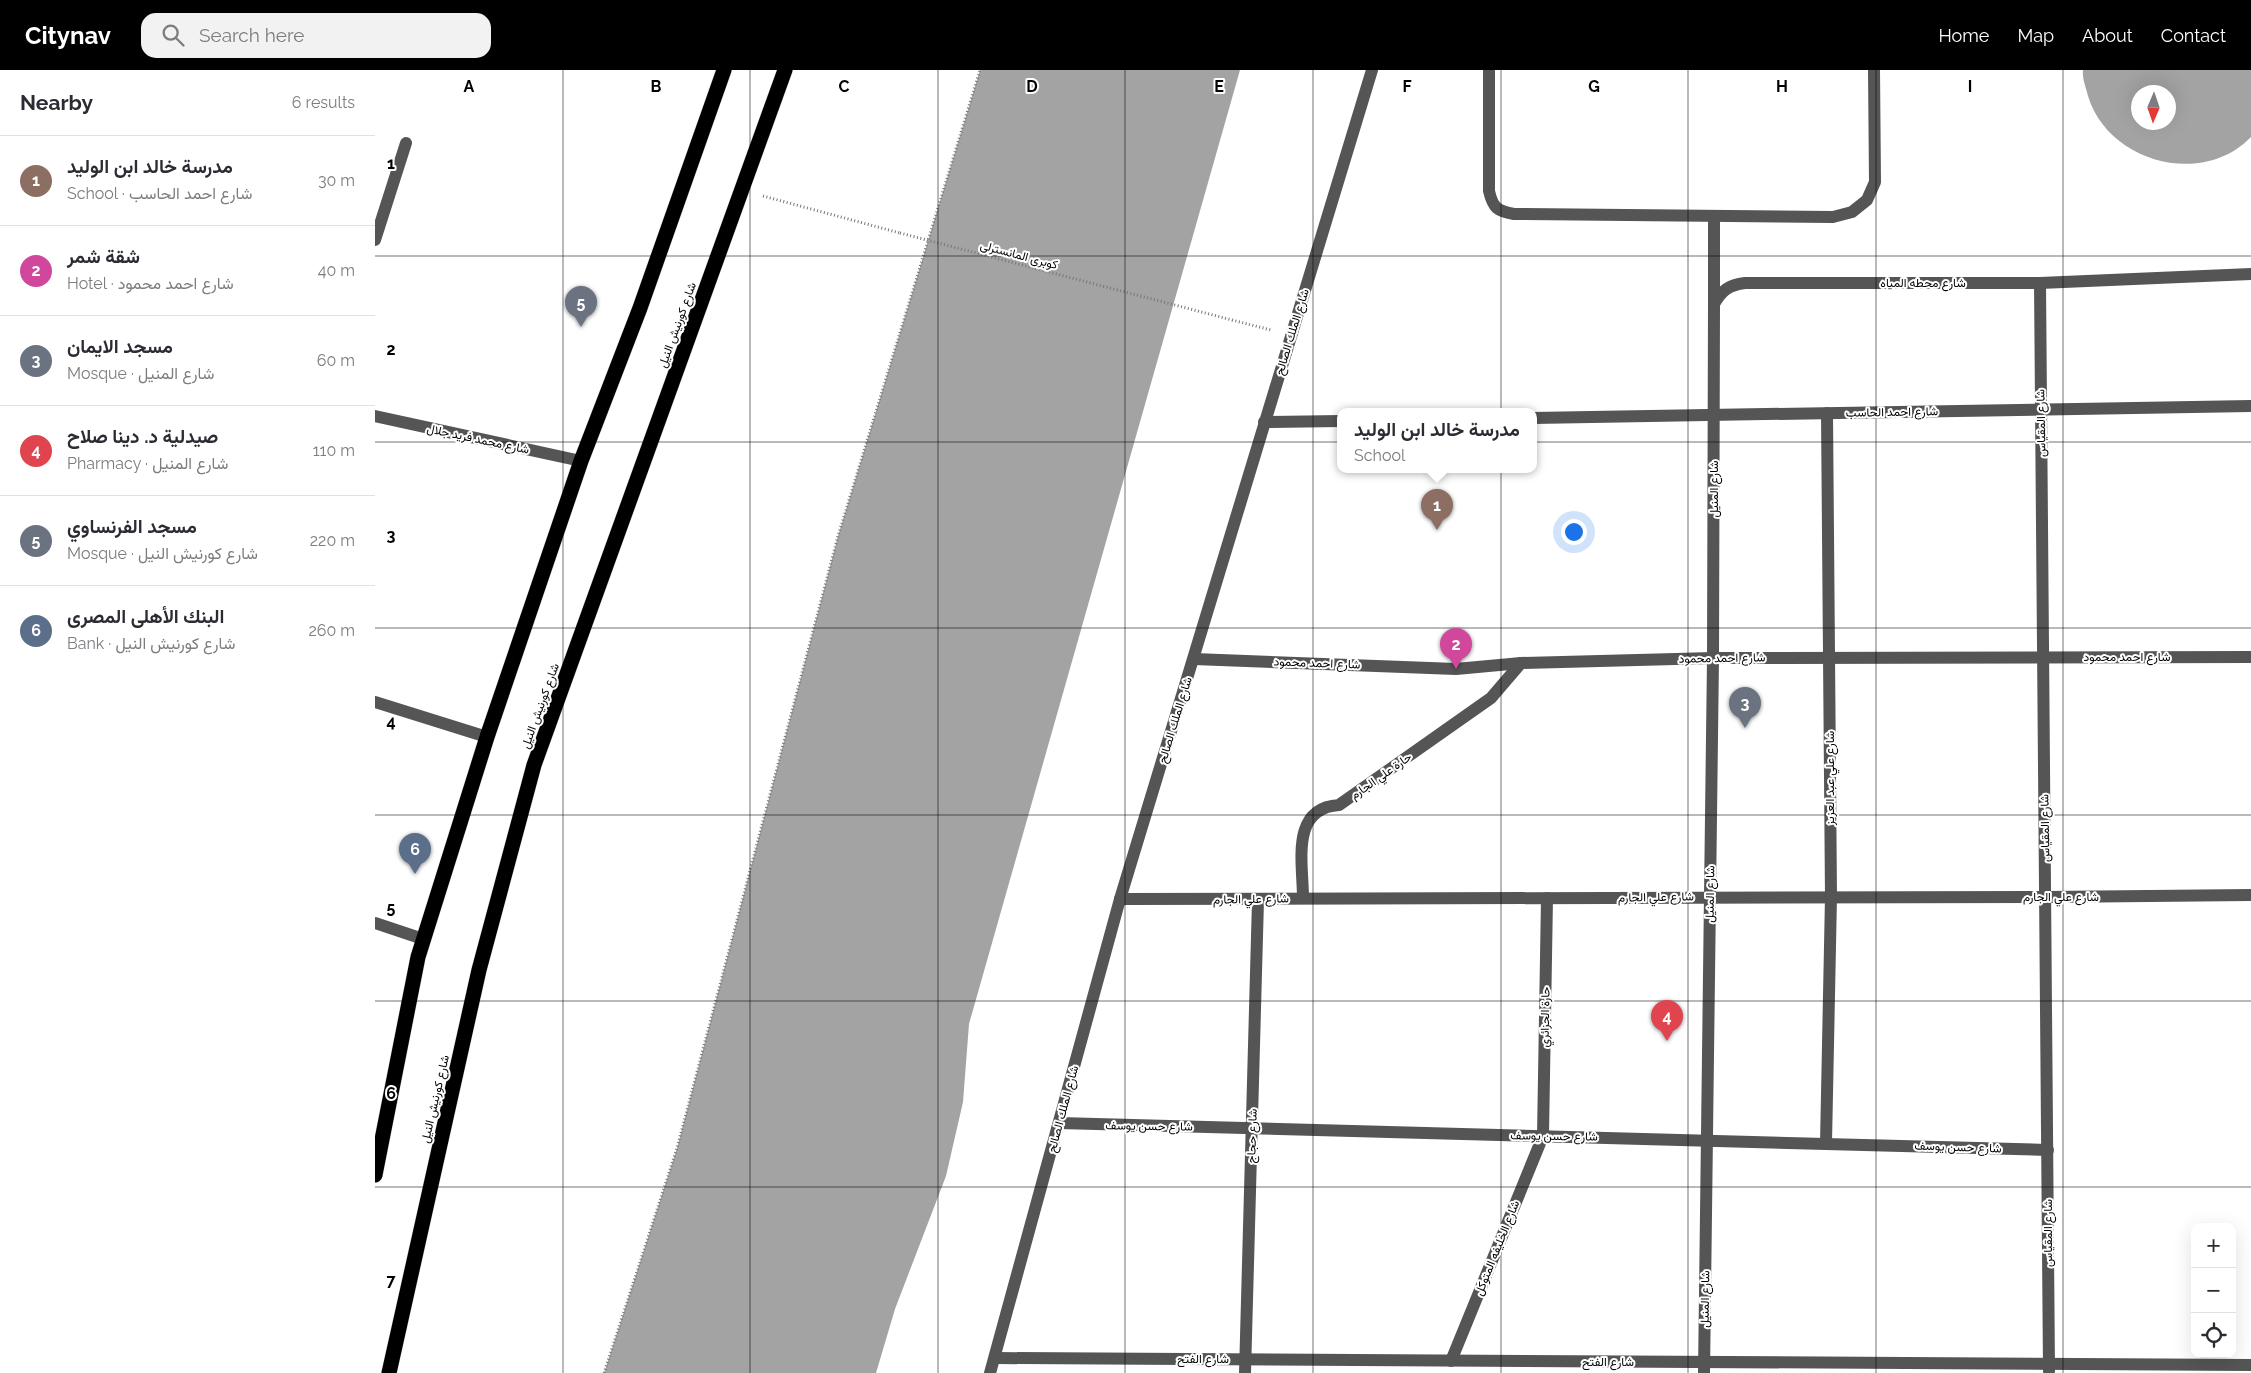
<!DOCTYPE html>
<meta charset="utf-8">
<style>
:root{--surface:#fff;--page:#f2f2f3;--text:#2b2b33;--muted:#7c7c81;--line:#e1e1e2;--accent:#000}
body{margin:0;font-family:Raleway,Vazirmatn,sans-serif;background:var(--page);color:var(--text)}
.controls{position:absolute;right:15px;bottom:15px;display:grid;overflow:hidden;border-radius:10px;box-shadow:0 5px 20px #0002}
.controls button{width:45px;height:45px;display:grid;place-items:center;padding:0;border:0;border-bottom:1px solid var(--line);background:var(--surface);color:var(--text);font:25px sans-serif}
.compass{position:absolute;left:1756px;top:15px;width:45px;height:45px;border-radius:50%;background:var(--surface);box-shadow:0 5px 20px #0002;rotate:182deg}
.you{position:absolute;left:1198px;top:461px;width:18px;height:18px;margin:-12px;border:4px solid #fff;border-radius:50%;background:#1a73e8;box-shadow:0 0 0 8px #1a73e833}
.badge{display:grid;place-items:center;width:32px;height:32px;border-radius:50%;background:var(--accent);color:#fff;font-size:16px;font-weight:700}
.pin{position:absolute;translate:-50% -41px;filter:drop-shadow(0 1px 2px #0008)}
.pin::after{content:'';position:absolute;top:26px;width:18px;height:15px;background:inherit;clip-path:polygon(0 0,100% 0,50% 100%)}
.popup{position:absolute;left:962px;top:338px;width:200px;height:65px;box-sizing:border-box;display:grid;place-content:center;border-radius:10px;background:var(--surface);filter:drop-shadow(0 1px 4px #0005);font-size:16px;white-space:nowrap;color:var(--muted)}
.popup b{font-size:19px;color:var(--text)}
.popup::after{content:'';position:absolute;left:50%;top:100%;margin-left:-10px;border:10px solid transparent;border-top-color:var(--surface)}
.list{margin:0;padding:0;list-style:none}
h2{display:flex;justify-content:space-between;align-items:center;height:65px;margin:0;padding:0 20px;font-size:21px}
h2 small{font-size:16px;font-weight:400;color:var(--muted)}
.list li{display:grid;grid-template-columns:32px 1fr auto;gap:15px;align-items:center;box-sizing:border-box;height:90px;padding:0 20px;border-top:1px solid var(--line)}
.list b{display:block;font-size:19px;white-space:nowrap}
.list p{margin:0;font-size:16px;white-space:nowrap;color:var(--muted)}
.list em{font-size:16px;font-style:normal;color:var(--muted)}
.icon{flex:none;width:28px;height:28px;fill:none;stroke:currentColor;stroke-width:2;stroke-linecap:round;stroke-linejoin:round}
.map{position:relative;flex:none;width:1876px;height:1303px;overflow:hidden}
header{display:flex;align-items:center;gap:30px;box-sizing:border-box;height:70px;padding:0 25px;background:var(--accent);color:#fff}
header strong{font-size:24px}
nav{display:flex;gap:28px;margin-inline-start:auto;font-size:18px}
.search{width:350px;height:45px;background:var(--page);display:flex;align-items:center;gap:12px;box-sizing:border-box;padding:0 18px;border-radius:15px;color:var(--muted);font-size:19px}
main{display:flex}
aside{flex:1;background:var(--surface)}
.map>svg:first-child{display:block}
.water{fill:#a3a3a3;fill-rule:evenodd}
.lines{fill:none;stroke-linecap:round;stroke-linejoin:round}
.highway-casing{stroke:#dbdbdb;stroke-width:16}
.path{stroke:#777;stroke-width:3;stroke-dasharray:1 2.5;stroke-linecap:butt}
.minor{stroke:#555;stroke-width:12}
.highway{stroke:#000;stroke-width:15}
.path-bridge{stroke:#777;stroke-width:3;stroke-dasharray:1 2.5;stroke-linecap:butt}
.grid{fill:none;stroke:#000;stroke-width:1;stroke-opacity:0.55}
.labels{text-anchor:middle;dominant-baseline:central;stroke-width:4;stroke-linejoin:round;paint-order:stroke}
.street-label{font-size:12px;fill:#000;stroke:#fff}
.grid-label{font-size:16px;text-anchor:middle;font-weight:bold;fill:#000;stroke:#fff;stroke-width:4;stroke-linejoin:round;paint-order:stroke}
</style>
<header>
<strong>Citynav</strong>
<div class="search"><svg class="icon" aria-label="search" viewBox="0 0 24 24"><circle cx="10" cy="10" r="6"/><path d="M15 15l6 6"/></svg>Search here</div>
<nav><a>Home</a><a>Map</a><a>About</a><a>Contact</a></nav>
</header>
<main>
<aside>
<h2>Nearby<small>6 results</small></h2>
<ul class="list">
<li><span class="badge" style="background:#8d6e63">1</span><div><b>مدرسة خالد ابن الوليد</b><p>School · شارع احمد الحاسب</p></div><em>30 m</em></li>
<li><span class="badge" style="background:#d1479c">2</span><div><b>شقة شمر</b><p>Hotel · شارع احمد محمود</p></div><em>40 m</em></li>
<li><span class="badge" style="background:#6b7280">3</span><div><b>مسجد الايمان</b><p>Mosque · شارع المنيل</p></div><em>60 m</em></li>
<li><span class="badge" style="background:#e0444e">4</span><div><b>صيدلية د. دينا صلاح</b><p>Pharmacy · شارع المنيل</p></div><em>110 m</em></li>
<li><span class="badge" style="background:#6b7280">5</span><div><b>مسجد الفرنساوي</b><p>Mosque · شارع كورنيش النيل</p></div><em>220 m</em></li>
<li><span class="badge" style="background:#5c6f8a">6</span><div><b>البنك الأهلى المصرى</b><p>Bank · شارع كورنيش النيل</p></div><em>260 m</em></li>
</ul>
</aside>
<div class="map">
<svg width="1876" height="1303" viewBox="0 0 1876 1303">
<rect width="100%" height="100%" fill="#fff"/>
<!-- water -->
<g class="water">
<polygon points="605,0 865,0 594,954 588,1032 571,1106 520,1239 501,1303 229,1303 302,1078 463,466"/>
<path d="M 1708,0 L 1876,0 L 1876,67 C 1827,118 1733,92 1713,26 C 1711,17 1707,9 1708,0 ZM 1764,22 L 1794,22 L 1794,52 L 1764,52 Z"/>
</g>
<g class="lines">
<defs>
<g id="highway">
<polyline points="0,1105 43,887 112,667 206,391 265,238 349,0"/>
<polyline points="14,1303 104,900 159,695 410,0"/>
</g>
</defs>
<!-- highway casing -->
<use href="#highway" class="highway-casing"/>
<!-- path -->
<g class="path">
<polyline points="388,126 525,163"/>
<polyline points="857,250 896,260"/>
<polyline points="229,1303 302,1078 463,466 605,0"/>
</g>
<!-- minor -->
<g class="minor">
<path d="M 1114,0 L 1114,121 C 1118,138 1122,141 1139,144 L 1458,147 L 1477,142 L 1492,130 L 1500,112 L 1499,0"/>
<polyline points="0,170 31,73"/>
<polyline points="1665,213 1674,1301"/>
<polyline points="1339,234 1339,146"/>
<polyline points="0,346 206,391"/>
<polyline points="1158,348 1876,336"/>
<polyline points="889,352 966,351"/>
<polyline points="819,589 1081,599 1146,593 1338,588 1876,587"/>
<polyline points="0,632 112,667"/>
<path d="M 928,828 C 928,793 915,738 964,735 L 1116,628 L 1146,593"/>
<polyline points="745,829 1671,827 1876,825"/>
<polyline points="0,853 48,869"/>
<polyline points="684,1053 1673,1080"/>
<polyline points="1451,1073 1456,827 1452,343"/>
<polyline points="620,1288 1876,1295"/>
<polyline points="1076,1291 1168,1066 1172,828"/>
<polyline points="615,1303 745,829 997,0"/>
<polyline points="870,1303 883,830"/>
<path d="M 1329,1303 L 1338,588 L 1339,234 C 1347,220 1354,215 1370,213 L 1665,213 L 1876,204"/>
</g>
<!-- highway -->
<use href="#highway" class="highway"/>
<!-- path-bridge -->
<polyline class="path-bridge" points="525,163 857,250"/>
</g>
<!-- grid -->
<path class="grid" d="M 188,0 L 188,1303M 375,0 L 375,1303M 563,0 L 563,1303M 750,0 L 750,1303M 938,0 L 938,1303M 1126,0 L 1126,1303M 1313,0 L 1313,1303M 1501,0 L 1501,1303M 1688,0 L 1688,1303M 0,186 L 1876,186M 0,372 L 1876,372M 0,558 L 1876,558M 0,745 L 1876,745M 0,931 L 1876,931M 0,1117 L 1876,1117"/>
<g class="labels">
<!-- street labels -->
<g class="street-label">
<text transform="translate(644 185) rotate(15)">كوبرى المانسترلى</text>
<text x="1548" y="213">شارع محطه المياه</text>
<text transform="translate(302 255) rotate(-70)">شارع كورنيش النيل</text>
<text transform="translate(917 262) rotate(-73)">شارع الملك الصالح</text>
<text transform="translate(1517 342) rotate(-1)">شارع احمد الحاسب</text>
<text transform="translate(1666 353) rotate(-91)">شارع المقياس</text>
<text transform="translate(103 369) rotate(12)">شارع محمد فريد جلال</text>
<text transform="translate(1339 419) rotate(-90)">شارع المنيل</text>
<text x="1752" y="587">شارع احمد محمود</text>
<text transform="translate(1347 588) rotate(-1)">شارع احمد محمود</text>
<text transform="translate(942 593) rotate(2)">شارع احمد محمود</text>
<text transform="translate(165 636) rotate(-70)">شارع كورنيش النيل</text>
<text transform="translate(800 650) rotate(-73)">شارع الملك الصالح</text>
<text transform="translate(1006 706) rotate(-35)">حارة علي الجارم</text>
<text transform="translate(1455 708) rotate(-90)">شارع علي عبد العزيز</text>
<text transform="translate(1670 758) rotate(-91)">شارع المقياس</text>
<text transform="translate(1335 824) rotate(-89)">شارع المنيل</text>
<text transform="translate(1281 827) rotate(-1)">شارع علي الجارم</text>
<text x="1686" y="827">شارع علي الجارم</text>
<text transform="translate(876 829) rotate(-1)">شارع علي الجارم</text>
<text transform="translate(1170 947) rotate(-89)">حارة الجزائري</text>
<text transform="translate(60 1029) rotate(-77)">شارع كورنيش النيل</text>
<text transform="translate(688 1039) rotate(-75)">شارع الملك الصالح</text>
<text transform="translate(774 1056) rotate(1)">شارع حسن يوسف</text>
<text transform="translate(877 1066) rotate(-88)">شارع حجاج</text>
<text transform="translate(1179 1066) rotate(1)">شارع حسن يوسف</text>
<text transform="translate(1583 1077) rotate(2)">شارع حسن يوسف</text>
<text transform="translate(1673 1163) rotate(-90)">شارع المقياس</text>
<text transform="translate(1122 1178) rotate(-68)">شارع الخليفه المتوكل</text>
<text transform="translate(1330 1229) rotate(-89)">شارع المنيل</text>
<text x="828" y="1289">شارع الفتح</text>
<text x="1233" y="1292">شارع الفتح</text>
</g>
</g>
<g class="grid-label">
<text x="94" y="22">A</text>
<text x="281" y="22">B</text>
<text x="469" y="22">C</text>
<text x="657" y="22">D</text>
<text x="844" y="22">E</text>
<text x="1032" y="22">F</text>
<text x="1219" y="22">G</text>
<text x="1407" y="22">H</text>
<text x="1595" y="22">I</text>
<text x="16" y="99">1</text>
<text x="16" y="285">2</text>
<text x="16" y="471">3</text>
<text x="16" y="657">4</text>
<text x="16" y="843">5</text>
<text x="16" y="1029">6</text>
<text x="16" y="1216">7</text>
</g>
</svg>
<div class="controls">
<button>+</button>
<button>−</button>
<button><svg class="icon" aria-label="locate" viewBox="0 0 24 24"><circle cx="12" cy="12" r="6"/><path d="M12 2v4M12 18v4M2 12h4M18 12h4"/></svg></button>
</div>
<svg class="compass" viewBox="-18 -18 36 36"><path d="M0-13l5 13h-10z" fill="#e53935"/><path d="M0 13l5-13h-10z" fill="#7c7c81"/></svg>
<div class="you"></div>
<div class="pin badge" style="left:1062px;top:460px;background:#8d6e63">1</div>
<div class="popup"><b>مدرسة خالد ابن الوليد</b>School</div>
<div class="pin badge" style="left:1081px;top:599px;background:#d1479c">2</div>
<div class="pin badge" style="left:1370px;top:658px;background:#6b7280">3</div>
<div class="pin badge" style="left:1292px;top:971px;background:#e0444e">4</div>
<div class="pin badge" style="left:206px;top:257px;background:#6b7280">5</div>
<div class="pin badge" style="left:40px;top:804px;background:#5c6f8a">6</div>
</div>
</main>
